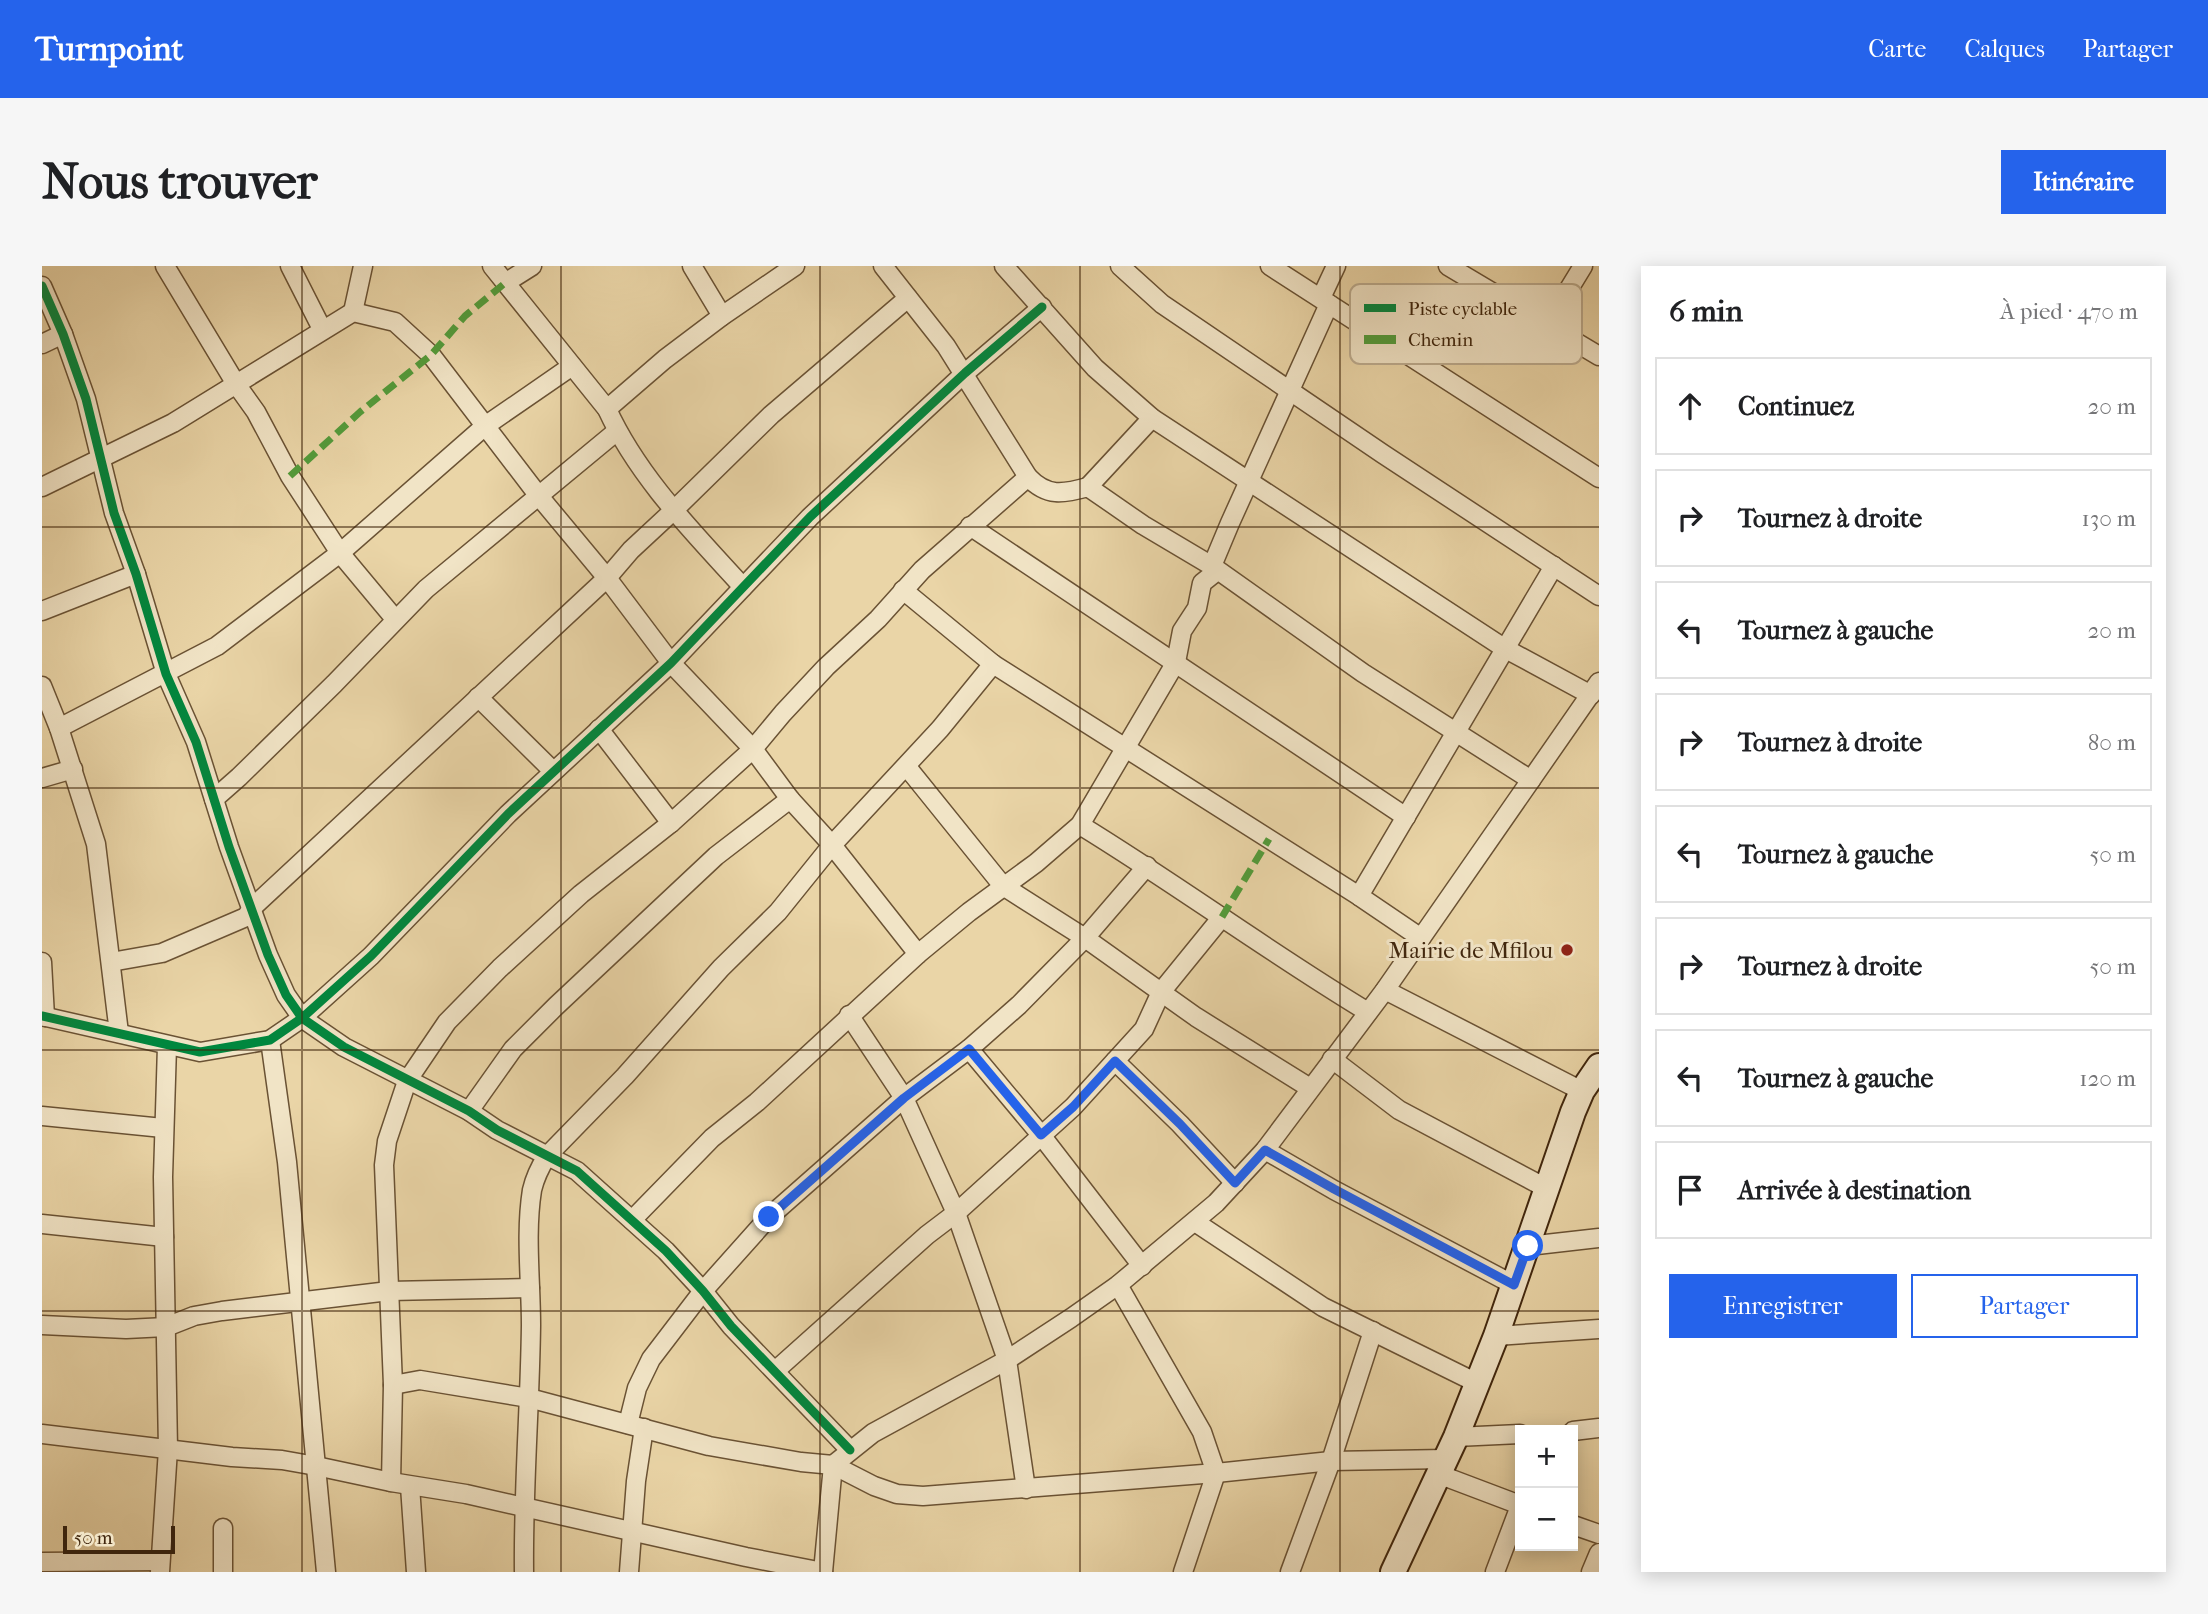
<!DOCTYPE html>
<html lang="fr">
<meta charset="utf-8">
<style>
:root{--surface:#fff;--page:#f6f6f6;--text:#202124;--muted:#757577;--line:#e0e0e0;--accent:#2563eb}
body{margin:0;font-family:"IM FELL French Canon",serif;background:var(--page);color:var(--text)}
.controls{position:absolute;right:21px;bottom:21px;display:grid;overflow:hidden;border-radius:0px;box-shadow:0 4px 18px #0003}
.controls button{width:63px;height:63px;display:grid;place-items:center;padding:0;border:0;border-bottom:2px solid var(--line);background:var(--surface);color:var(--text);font:35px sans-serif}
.scale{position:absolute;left:21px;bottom:18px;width:112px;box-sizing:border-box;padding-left:7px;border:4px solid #40260d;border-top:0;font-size:19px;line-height:24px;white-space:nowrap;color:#40260d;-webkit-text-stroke:5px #f1e4c6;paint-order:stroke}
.stop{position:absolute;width:21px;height:21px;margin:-16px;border:5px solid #2563eb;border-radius:50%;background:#fff}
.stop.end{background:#2563eb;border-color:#fff;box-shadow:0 2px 7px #0008}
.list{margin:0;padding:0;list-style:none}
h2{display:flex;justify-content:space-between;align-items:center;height:91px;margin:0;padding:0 28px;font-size:30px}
h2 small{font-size:23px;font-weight:400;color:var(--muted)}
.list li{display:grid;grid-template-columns:46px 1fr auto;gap:21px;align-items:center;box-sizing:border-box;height:98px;margin:0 14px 14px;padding:0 14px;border:2px solid var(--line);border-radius:0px}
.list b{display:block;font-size:26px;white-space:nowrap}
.list em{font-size:23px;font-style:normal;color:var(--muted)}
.actions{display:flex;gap:14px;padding:21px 28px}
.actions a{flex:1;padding:16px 0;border:2px solid var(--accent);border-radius:0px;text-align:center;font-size:24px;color:var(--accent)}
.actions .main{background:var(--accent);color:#fff}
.icon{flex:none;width:38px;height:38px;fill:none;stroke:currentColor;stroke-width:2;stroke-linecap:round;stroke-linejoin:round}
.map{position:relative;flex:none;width:1557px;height:1306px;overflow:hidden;border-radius:0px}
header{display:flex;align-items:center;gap:42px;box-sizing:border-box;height:98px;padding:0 35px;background:var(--accent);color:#fff}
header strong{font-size:33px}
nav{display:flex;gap:38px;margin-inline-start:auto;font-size:24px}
.intro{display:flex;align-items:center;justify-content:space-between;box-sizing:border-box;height:168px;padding:0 42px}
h1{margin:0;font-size:49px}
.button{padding:18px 32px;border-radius:0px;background:var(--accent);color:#fff;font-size:24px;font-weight:700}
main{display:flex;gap:42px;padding:0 42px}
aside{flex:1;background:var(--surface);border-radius:0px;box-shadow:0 4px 18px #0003}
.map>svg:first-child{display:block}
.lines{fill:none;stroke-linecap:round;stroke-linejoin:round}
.street-casing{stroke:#6a5234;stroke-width:21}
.secondary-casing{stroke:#40260d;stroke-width:28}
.street{stroke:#f1e4c6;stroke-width:18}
.secondary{stroke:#f1e4c6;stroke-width:24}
.quiet{stroke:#539c3b;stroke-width:7;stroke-dasharray:14 7;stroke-linecap:butt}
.cycleway-casing{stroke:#f1e4c6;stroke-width:13}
.cycleway{stroke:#00873e;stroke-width:9}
.route{stroke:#2563eb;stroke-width:9}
.grid{fill:none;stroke:#40260d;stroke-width:2;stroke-opacity:0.55}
.poi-dot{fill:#8f2418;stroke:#f1e4c6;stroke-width:2.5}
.labels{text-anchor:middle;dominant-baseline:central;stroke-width:6;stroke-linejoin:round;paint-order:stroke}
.poi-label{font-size:23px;fill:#40260d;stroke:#f1e4c6;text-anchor:end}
.key{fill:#f1e4c6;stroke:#bcab8e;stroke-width:2}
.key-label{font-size:19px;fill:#40260d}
</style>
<header>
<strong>Turnpoint</strong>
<nav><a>Carte</a><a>Calques</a><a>Partager</a></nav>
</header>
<div class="intro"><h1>Nous trouver</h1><a class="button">Itinéraire</a></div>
<main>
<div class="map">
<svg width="1557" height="1306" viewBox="0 0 1557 1306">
<rect width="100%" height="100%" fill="#ead5a7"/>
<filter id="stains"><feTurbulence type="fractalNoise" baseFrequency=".00286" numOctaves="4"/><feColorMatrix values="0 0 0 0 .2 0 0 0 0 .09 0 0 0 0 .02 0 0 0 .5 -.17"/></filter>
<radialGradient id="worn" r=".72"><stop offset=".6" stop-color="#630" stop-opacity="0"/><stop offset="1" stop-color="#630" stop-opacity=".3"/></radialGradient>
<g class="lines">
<defs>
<g id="street">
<polyline points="123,0 194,118 214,146 248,210 298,287 353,353"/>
<polyline points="248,0 280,63"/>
<path d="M 450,0 L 565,143 C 596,211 651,266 701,321"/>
<polyline points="650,0 680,50"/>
<path d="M 841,0 L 904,80 L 986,211 C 1005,231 1021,228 1046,221 L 1101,259 L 1170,300 L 1321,407 L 1489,514"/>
<polyline points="962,0 1053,102 1110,152 1462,382 1549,429"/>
<polyline points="1078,0 1120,38 1341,188 1557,330"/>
<polyline points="1228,0 1557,212"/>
<polyline points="1406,0 1557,90"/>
<polyline points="463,17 490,0"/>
<polyline points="0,20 21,68 44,133 72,247 94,308 124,408 154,476 187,581 226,689 244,729 260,752 302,781 427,845 455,864 535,905 624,985 661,1025 689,1060 808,1184"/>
<polyline points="1279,32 1294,0"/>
<polyline points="311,46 321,0"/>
<polyline points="1505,59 1541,0"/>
<polyline points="0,78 21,68"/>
<polyline points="565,143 623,93 680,50 753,0"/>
<polyline points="0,221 131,157 311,46 353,56 389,89 496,229 565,312 629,397 711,483 748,533 790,579 876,688"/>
<polyline points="1046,221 1110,152"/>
<polyline points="928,260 1364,551"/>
<polyline points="861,324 951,398 1317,630 1379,672"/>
<polyline points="0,345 94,308"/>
<polyline points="0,420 17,462 54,578 77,767"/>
<polyline points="436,431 511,505"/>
<polyline points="17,462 175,380 298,287 443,160 530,100"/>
<polyline points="557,463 629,557"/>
<polyline points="865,501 961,620 1043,672 1154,751 1268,822"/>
<polyline points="0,512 31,503"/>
<polyline points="172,533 197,511 292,418 384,323 575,165"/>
<path d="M 1038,559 C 1136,619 1228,687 1326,746"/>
<polyline points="1317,630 1512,300"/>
<polyline points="0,696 3,751"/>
<polyline points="69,696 120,687 204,651 211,641 565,312 589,284 631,245 729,149 866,32"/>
<polyline points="1343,724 1540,825"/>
<polyline points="807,749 862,832 914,947 965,1094 984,1223"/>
<polyline points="0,750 158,786 228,774 260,752 329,690 466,548 629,397 768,251 923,107 1000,41"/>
<polyline points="228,774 245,896 284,1306"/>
<polyline points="927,783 999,869 1100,1000"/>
<polyline points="1290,793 1357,844 1504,922"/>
<polyline points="1073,795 1138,858 1193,917"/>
<polyline points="427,845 471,783 514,740 674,590 748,533"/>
<polyline points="0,850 121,862"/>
<polyline points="1223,884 1292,924 1472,1019"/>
<polyline points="590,954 670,872 715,836 876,688 927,646 994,597 1038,559 1134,396 1140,365 1155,342 1160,317 1170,309 1170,300 1188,257 1287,38"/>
<polyline points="1153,956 1281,1041 1435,1117"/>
<polyline points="0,958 122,971"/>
<polyline points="1486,980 1557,972"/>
<polyline points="1076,1019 1160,1166 1174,1207 1141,1306"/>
<polyline points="0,1059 84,1063 124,1061 152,1050 180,1045 347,1025 488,1022"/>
<polyline points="1454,1070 1557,1063"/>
<polyline points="733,1105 885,969 914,947 1031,841 1102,763 1119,726 1180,651"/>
<polyline points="351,1119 378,1114 487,1132 667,1180 759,1196 791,1199 832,1220 855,1228 881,1230 1174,1207 1289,1195 1403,1193"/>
<polyline points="586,1158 595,1122 609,1093 661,1025 727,951 862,832 927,783 977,739 1043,672 1105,600"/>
<polyline points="1531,1165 1557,1162"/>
<polyline points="0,1168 190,1191 240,1194 274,1200 349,1216 424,1228 704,1291 781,1306"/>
<polyline points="1414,1171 1478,1168"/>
<polyline points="1396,1208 1478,1239"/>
<polyline points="349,1216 351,1119 342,899 345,875 365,815 405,756 458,702 539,628 629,557 711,483 741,447 784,401 836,353 880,304 986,211"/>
<polyline points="368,1220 374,1306"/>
<polyline points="1531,1259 1557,1268"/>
<polyline points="0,1296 118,1295"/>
<polyline points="118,1306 126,1183 121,911 125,780"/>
<polyline points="181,1306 181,1262"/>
<path d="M 482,1306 C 481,1223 488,1141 489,1059 C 489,1015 483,968 490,924 C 493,911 498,901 505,890 L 583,810 L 679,702 L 736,646 L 790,579 L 898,463 L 951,398"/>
<polyline points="587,1306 594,1215 602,1162"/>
<polyline points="781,1306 791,1199 831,1167 965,1094 1029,1052 1076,1019 1174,937 1223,884 1343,724 1557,416"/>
<polyline points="1248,1306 1289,1195 1331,1065"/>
<polyline points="1453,1306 1478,1240"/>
<polyline points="1549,1306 1557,1287"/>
</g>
<polyline id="secondary" points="1351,1306 1414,1171 1454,1070 1531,846 1540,825 1557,800"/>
</defs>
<!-- street casing -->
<use href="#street" class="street-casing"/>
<!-- secondary casing -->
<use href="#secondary" class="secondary-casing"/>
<!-- street -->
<use href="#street" class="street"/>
<!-- secondary -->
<use href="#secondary" class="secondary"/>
<!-- quiet -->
<g class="quiet">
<polyline points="248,210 318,146 389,89 423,50 463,17"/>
<polyline points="1180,651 1227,573"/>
</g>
<defs>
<g id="cycleway">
<polyline points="0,20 21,68 44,133 72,247 94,308 124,408 154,476 187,581 226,689 244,729 260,752 302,781 427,845 455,864 535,905 624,985 661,1025 689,1060 808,1184"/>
<polyline points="0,750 158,786 228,774 260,752 329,690 466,548 629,397 768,251 923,107 1000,41"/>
</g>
</defs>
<!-- cycleway casing -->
<use href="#cycleway" class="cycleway-casing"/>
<!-- cycleway -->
<use href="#cycleway" class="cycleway"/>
</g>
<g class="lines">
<!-- route -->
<polyline class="route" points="727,951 862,832 927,783 999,869 1031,841 1073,795 1138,858 1193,917 1223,884 1292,923 1472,1019 1486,980"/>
</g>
<!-- grid -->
<path class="grid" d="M 260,0 L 260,1306M 519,0 L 519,1306M 778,0 L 778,1306M 1038,0 L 1038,1306M 1298,0 L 1298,1306M 0,261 L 1557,261M 0,522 L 1557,522M 0,784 L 1557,784M 0,1045 L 1557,1045"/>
<!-- markers -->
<circle class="poi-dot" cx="1525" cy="684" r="7"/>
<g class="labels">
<!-- poi labels -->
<g class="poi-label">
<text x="1511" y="684">Mairie de Mfilou</text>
</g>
</g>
<!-- legend -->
<rect x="1308" y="18" width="232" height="80" rx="10" class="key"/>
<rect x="1322" y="38" width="32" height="8" fill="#00873e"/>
<rect x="1322" y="69" width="32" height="9" fill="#539c3b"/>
<g class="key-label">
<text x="1366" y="49">Piste cyclable</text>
<text x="1366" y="80">Chemin</text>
</g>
<rect width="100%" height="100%" filter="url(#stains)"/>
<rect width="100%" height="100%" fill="url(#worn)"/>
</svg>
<div class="controls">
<button>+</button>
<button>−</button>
</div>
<div class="scale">50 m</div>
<div class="stop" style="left:1486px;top:980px"></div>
<div class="stop end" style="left:727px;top:951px"></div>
</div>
<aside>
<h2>6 min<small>À pied · 470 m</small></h2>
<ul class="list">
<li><svg class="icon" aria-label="ahead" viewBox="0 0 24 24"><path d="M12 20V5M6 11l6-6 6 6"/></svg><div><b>Continuez</b></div><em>20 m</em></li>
<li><svg class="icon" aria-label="right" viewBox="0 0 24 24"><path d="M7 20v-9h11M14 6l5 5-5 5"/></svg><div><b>Tournez à droite</b></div><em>130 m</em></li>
<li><svg class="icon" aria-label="left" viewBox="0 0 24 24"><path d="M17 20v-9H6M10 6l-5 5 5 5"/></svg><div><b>Tournez à gauche</b></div><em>20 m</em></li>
<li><svg class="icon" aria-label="right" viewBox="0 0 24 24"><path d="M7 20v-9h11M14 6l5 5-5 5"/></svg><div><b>Tournez à droite</b></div><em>80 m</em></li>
<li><svg class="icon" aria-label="left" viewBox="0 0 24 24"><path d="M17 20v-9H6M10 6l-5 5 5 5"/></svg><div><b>Tournez à gauche</b></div><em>50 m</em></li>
<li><svg class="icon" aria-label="right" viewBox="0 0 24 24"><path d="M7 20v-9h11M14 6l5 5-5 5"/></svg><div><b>Tournez à droite</b></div><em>50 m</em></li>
<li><svg class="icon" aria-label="left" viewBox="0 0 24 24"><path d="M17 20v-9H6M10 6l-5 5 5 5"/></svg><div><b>Tournez à gauche</b></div><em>120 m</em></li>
<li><svg class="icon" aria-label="arrive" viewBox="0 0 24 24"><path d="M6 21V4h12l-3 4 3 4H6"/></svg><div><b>Arrivée à destination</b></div></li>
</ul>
<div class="actions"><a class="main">Enregistrer</a><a>Partager</a></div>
</aside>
</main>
